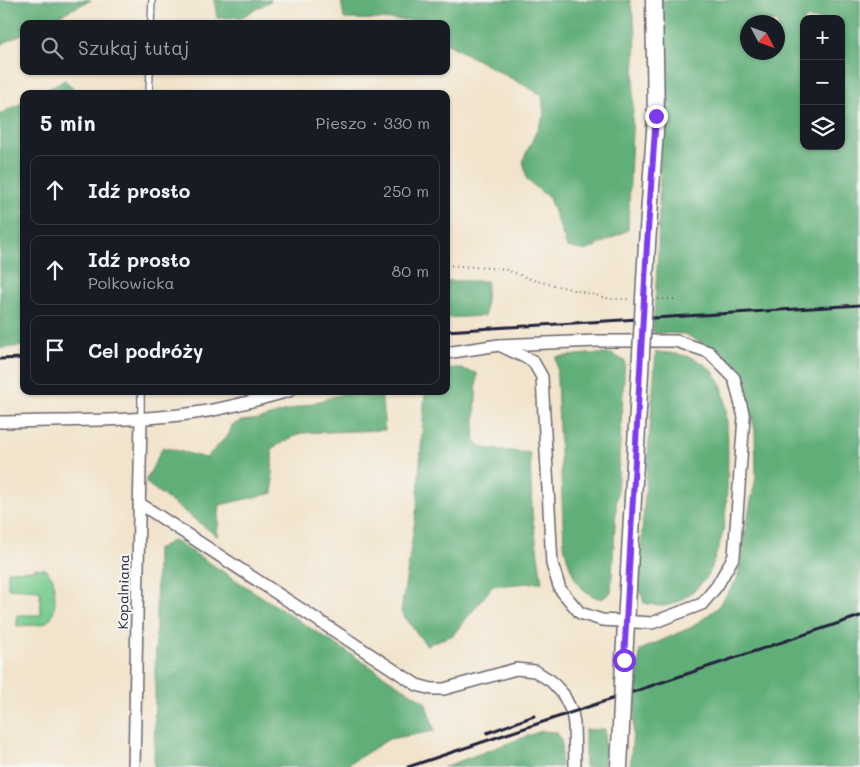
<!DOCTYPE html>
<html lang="pl">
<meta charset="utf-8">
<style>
:root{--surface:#171b24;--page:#20242c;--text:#f1f3f6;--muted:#9ea1a6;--line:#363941}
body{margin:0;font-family:Mali,sans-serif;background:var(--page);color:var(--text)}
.controls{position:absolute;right:15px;top:15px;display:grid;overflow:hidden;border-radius:10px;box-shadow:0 1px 4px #0004}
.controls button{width:45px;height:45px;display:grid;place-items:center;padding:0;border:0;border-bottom:1px solid var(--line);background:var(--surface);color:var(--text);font:25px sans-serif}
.compass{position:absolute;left:740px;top:15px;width:45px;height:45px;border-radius:50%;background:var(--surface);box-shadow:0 1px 4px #0004;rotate:131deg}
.stop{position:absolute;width:15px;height:15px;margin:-11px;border:4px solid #7c3aed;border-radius:50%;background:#fff}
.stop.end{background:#7c3aed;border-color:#fff;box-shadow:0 1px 5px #0008}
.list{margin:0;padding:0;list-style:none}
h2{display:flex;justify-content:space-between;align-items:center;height:65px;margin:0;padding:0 20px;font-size:21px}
h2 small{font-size:16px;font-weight:400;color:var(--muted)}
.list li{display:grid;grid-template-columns:32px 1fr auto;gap:15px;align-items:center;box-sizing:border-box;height:70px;margin:0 10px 10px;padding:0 10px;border:1px solid var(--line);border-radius:10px}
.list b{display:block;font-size:19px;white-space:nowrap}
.list p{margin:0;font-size:16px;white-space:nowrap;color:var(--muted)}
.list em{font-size:16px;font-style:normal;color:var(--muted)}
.icon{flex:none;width:28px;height:28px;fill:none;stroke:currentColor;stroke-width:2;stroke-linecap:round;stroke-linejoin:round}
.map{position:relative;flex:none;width:860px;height:767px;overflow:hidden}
.search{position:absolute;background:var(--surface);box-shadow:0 1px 4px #0004;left:20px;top:20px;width:430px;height:55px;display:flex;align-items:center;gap:12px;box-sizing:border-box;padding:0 18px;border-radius:10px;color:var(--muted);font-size:19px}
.panel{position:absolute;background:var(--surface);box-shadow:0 1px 4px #0004;left:20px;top:90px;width:430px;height:305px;border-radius:10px}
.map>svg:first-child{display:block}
.green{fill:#77ca8c;stroke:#4c7664}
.forest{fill:#61ae78;stroke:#42685a;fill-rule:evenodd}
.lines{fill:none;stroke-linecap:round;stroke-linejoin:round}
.lane-casing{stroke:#6b666e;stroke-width:8}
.street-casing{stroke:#6b666e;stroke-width:14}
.secondary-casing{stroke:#6b666e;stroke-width:19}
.path{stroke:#6b666e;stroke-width:2;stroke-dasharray:1 4;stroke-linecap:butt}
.lane{stroke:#fff;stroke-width:5.5}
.street{stroke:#fff;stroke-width:11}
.secondary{stroke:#fff;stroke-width:16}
.rail{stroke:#22223b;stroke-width:3}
.secondary-bridge-casing{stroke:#6b666e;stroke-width:19;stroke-linecap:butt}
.secondary-bridge{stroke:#fff;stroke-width:16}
.route{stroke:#7c3aed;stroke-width:6}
.labels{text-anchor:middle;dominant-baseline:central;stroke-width:4;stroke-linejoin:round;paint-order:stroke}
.street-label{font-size:14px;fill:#22223b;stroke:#f6f6f2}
</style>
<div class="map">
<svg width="860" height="767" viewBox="0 0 860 767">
<rect width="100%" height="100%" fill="#f6f6f2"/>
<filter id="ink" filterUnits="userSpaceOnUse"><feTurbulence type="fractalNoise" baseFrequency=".02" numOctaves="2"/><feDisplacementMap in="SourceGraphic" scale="10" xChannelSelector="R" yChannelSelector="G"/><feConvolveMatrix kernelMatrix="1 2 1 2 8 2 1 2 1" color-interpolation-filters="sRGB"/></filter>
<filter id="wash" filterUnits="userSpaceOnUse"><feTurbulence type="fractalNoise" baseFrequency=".0096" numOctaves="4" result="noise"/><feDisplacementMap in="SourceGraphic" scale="20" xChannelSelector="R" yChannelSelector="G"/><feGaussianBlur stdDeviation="1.12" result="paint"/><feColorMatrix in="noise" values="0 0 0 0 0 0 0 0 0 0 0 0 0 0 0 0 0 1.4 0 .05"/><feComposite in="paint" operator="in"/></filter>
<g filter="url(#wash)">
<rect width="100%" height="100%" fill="#f2e4cc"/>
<!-- green -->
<path class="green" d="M 34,568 L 45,569 L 53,578 C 55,591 59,620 42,624 C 34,626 25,625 17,626 L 17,615 L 41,615 L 40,590 L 8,588 L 8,571 L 34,570 Z"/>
<!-- forest -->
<g class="forest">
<polygon points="0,0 91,0 42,24 24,24 24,33 0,45"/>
<polygon points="214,0 272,0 242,17 217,18"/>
<polygon points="341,0 630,0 636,33 628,230 586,251 567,247 549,198 527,180 523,160 544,115 542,95 446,43 446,24 415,24 410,20 344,19"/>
<path d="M 659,0 L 860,0 L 860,767 L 630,767 L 640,650 L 692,627 L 716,609 L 737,580 L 747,520 L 756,477 L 755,430 L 743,381 L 707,346 L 685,334 L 653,333 L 658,252 L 661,129 ZM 804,19 L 841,19 L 841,146 L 804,146 ZM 748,22 L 778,22 L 778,52 L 748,52 Z"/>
<polygon points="65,80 78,94 39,94"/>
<polygon points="24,102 24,346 0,348 0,114"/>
<polygon points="446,281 487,281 485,316 446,318"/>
<path d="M 656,352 C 682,354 704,356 719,380 C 732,400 728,500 724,527 C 723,535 711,572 707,577 C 698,589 678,605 663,606 C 657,606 650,604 644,603 L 638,584 Z"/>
<path d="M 588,354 L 612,354 L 625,361 L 611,592 L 602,599 C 577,594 569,568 564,545 L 556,357 Z"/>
<polygon points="457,368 477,373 474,441 483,448 530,453 532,512 542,582 493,586 453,635 426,645 401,612 417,507 425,391 446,391 446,369"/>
<polygon points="352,391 381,391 385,430 301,433 272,448 273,493 220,505 217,536 145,482 163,447 206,458 229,434 232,425 242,421 260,419"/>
<polygon points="174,540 425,702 435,731 389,739 344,767 154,767 157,549"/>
<polygon points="605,729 604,767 585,767 585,730"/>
<polygon points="541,731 557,732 562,744 560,767 444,767"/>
</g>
</g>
<g filter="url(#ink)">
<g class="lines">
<defs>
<g id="lane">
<polyline points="151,24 152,0"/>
<polyline points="149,94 150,71"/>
<polyline points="141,391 141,418"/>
</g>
<g id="street">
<polyline points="446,353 499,345 597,341 676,341 709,352 734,378 744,417 734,556 717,586 702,604 652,623 602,620 580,613 560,589 552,564 542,377 533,361 499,345"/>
<path d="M 0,422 C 62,420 126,422 188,414 C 222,410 256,400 289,391"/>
<polyline points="139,503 417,685 432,689 444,689 516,669 535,671 551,681 563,694 572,712 574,724 575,767"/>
<polyline points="134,767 141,418"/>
</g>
<g id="secondary">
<polyline points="647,244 656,117 654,0"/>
<polyline points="624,660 638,409"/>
<polyline points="619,767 620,748"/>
</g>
</defs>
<!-- lane casing -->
<use href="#lane" class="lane-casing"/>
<!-- street casing -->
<use href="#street" class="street-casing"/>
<!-- secondary casing -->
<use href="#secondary" class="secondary-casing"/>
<!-- path -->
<g class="path">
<polyline points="446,265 504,269 533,280 611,299 631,299"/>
<polyline points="658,299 674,299"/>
</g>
<!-- lane -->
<use href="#lane" class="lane"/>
<!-- street -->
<use href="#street" class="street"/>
<!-- secondary -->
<use href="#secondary" class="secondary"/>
<!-- rail -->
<g class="rail">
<polyline points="446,331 860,305"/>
<polyline points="0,359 24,358"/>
<polyline points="487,733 534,716"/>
<polyline points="408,767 860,616"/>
</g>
<defs>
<g id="secondary-bridge">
<polyline points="638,409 647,244"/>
<polyline points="620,748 624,660"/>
</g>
</defs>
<!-- secondary-bridge casing -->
<use href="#secondary-bridge" class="secondary-bridge-casing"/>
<!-- secondary-bridge -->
<use href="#secondary-bridge" class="secondary-bridge"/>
</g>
</g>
<g class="lines" filter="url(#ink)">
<!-- route -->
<polyline class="route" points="624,660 647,244 656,116"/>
</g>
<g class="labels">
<!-- street labels -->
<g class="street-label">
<text transform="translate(123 592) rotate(-89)">Kopalniana</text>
</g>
</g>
</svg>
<div class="controls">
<button>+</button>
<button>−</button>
<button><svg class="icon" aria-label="layers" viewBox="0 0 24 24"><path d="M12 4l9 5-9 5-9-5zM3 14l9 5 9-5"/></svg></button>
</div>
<svg class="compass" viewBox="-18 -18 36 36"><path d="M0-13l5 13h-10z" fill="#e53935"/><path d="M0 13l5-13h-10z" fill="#9ea1a6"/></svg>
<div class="stop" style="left:624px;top:660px"></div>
<div class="stop end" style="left:656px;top:116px"></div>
<div class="search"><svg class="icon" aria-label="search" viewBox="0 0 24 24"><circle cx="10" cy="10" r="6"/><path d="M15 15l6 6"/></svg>Szukaj tutaj</div>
<section class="panel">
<h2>5 min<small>Pieszo · 330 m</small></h2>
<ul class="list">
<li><svg class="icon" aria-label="ahead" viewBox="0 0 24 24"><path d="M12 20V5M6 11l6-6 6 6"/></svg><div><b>Idź prosto</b></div><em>250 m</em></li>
<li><svg class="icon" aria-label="ahead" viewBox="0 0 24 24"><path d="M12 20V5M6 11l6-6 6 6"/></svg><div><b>Idź prosto</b><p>Polkowicka</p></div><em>80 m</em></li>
<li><svg class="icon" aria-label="arrive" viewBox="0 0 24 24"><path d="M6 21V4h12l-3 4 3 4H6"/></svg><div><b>Cel podróży</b></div></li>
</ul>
</section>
</div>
